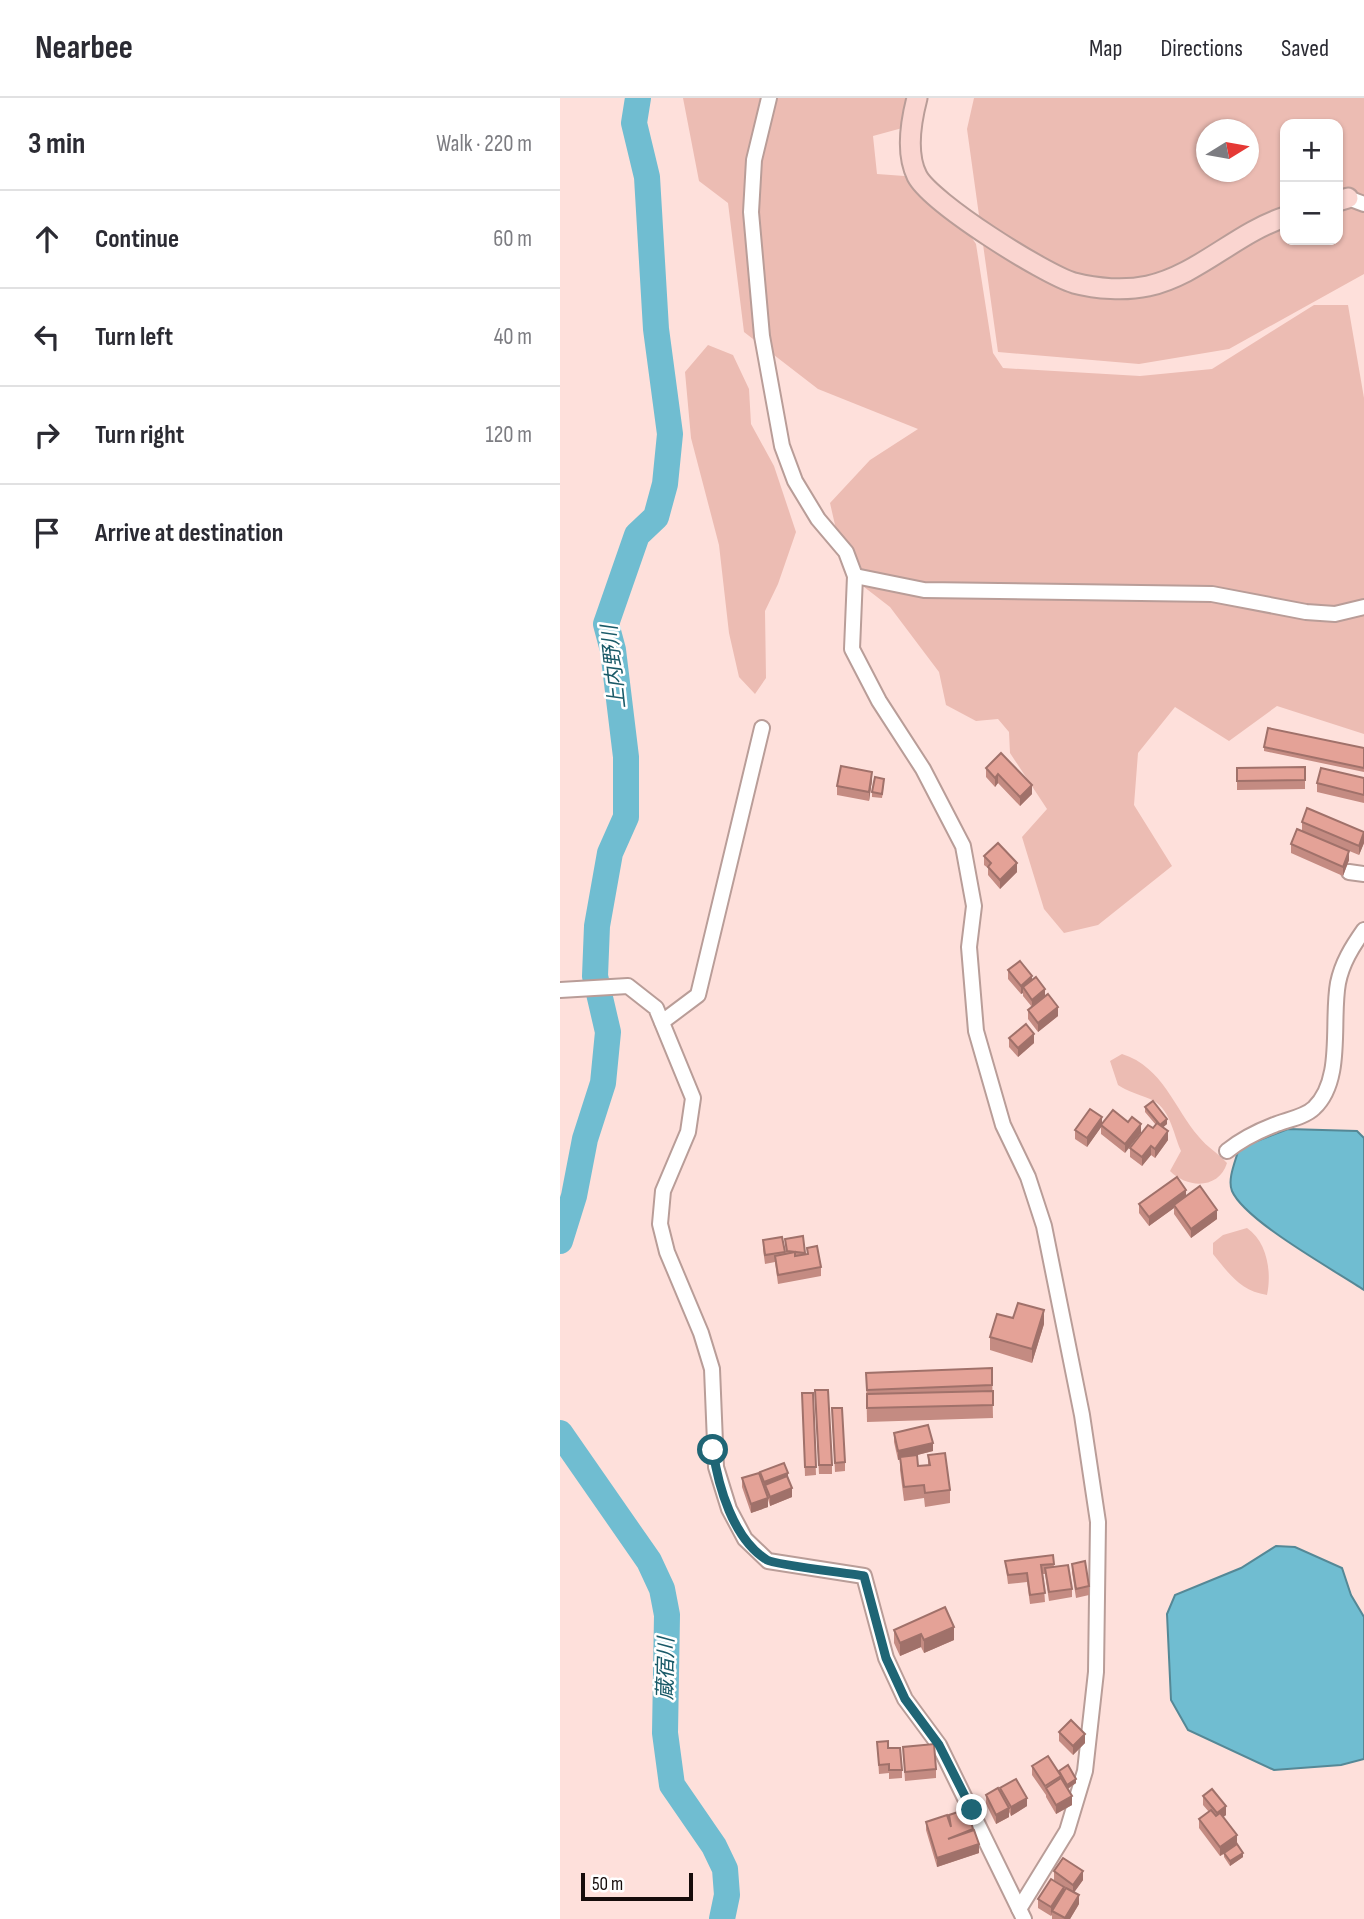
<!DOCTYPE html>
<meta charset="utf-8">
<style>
:root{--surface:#fff;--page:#f2f2f3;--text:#2b2b33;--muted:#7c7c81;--line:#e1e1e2}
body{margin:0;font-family:"Sofia Sans Condensed","Noto Sans JP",sans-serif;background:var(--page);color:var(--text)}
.controls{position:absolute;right:21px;top:21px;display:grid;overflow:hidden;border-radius:14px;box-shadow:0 2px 5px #0004}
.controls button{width:63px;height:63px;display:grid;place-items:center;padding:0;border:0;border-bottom:2px solid var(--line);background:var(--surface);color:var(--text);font:35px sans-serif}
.compass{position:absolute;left:636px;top:21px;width:63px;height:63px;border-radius:50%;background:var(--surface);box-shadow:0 2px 5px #0004;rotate:79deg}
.scale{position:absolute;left:21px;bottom:18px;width:112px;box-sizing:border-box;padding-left:7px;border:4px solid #160c0b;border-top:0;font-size:19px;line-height:24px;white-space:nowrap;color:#160c0b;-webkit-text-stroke:5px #fff;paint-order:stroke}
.stop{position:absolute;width:21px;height:21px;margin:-16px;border:5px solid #1f6575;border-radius:50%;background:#fff}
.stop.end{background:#1f6575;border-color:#fff;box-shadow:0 2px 7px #0008}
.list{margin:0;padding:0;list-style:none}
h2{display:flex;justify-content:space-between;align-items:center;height:91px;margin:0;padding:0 28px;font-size:30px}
h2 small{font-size:23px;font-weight:400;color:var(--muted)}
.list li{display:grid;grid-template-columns:46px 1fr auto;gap:21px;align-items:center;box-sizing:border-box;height:98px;padding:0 28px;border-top:2px solid var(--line)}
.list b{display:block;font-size:26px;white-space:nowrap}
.list em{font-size:23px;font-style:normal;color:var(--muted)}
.icon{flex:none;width:38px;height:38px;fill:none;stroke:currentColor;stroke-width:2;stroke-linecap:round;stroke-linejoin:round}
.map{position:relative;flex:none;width:804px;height:1821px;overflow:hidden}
header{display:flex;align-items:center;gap:42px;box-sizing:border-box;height:98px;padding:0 35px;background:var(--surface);border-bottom:2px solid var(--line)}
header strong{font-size:33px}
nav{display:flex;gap:38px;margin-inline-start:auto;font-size:24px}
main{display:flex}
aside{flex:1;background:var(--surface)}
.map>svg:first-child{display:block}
.green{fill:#ecbcb3;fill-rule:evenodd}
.water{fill:#70bdd1;stroke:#558896;stroke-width:2}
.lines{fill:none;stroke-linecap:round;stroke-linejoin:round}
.river{stroke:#70bdd1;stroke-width:26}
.street-casing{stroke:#b99d98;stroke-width:18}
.secondary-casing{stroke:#b99d98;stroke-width:23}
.street{stroke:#fff;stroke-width:14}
.secondary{stroke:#fad5d0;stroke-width:19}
.wall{fill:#c48b82}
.shaded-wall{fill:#a0716a}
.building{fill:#e4a297;stroke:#a0716a;stroke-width:2}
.route{stroke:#1f6575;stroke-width:9}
.labels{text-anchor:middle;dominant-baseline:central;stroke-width:5;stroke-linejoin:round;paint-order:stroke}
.water-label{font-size:21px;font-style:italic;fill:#1a5a68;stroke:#fff}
</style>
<header>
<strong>Nearbee</strong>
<nav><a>Map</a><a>Directions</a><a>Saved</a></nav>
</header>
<main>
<aside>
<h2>3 min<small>Walk · 220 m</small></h2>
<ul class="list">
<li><svg class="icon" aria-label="ahead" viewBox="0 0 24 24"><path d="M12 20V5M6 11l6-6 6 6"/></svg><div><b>Continue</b></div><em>60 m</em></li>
<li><svg class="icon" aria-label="left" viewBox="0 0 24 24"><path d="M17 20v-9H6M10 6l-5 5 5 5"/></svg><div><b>Turn left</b></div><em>40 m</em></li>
<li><svg class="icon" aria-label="right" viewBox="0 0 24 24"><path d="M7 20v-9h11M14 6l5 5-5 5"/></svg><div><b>Turn right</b></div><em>120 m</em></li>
<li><svg class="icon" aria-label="arrive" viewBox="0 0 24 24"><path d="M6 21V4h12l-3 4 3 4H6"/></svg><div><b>Arrive at destination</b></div></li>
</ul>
</aside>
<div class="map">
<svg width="804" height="1821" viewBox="0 0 804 1821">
<rect width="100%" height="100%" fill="#fee0db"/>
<!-- green -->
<g class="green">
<polygon points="123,0 367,0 357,26 313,38 317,76 372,80 416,146 433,255 443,270 580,278 652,271 754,207 788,207 804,300 804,636 717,608 669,643 615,609 578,655 574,707 612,768 538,827 504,835 484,811 462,739 487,711 450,655 449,634 438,621 416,623 386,607 379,574 330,509 286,475 270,405 310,362 358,331 258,291 184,234 168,105 139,83"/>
<path d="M 414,0 L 804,0 L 804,176 L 669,251 L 579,266 L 438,254 L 407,31 ZM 725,26 L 778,26 L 778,142 L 725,142 ZM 646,32 L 688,32 L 688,74 L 646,74 Z"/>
<polygon points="148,247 173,257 189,291 191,326 214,368 236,434 218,486 205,513 206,580 195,596 179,579 169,535 159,447 131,340 125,274"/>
<path d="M 562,956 C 603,969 614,1010 639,1039 C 647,1049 658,1055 667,1065 C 659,1091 628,1091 610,1073 L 621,1053 C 613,1035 610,1009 590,1001 C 578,996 569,994 558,987 L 550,963 Z"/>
<path d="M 687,1130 C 707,1144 712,1173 707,1197 C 681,1193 669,1176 653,1156 L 653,1145 L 663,1137 Z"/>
</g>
<!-- water -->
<g class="water">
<path d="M 728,1031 L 797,1033 L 804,1040 L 804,1192 C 774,1172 685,1123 672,1093 C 667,1081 676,1062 679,1050 Z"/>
<polygon points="716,1448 735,1449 782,1470 791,1497 804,1519 804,1661 781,1667 714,1672 628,1632 611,1602 607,1516 615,1497 681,1470"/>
</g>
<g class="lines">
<!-- river -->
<g class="river">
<polyline points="0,1143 14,1098 25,1041 43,985 48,934 35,878 37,828 50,755 66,719 66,659 53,552 46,526 77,437 96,419 105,386 110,336 96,231 87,79 74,25 78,0"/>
<polyline points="0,1335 89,1463 102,1491 107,1517 105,1635 112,1687 154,1748 165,1771 167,1797 162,1821"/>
</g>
<defs>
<g id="street">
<polyline points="209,0 194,62 191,114 202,238 222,348 235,383 258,421 286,454 295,478 292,551 319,603 363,671 403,748 414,808 409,849 416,933 443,1027 468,1079 484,1128 522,1317 538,1424 536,1574 525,1673 507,1733 459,1811"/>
<polyline points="788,100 804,106"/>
<polyline points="295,478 364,492 652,496 746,514 775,516 804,509"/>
<polyline points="789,774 804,776"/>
<polyline points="0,892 68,888 96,910 133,1000 128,1034 103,1093 100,1126 107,1154 141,1235 152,1271 156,1369 169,1411 185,1441 208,1463 304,1478 326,1560 345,1601 379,1647 464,1821"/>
<polyline points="102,924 138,897 202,630"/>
<path d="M 667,1053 C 682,1041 696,1034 714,1027 C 726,1022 745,1019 754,1010 C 784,982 771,923 778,885 C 782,865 792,849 804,832"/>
</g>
<g id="secondary">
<path d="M 357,0 C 351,23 346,56 357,78 C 371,105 484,176 514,185 C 537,191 565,193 588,188 C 638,177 676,135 725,119"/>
<polyline points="778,103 788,100"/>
</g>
</defs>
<!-- street casing -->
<use href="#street" class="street-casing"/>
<!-- secondary casing -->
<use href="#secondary" class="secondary-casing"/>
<!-- street -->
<use href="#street" class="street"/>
<!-- secondary -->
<use href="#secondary" class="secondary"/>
</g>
<!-- wall -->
<g class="wall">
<polygon points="704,649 804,650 804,674 704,653"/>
<polygon points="441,655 472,696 460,708 438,685 435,689 426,679 426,670"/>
<polygon points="745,669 745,691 677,692 677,670"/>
<polygon points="804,680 804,705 757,694 757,685"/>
<polygon points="312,682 309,703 277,697 277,688"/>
<polygon points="324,685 322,700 312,699 312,694"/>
<polygon points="742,724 804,734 804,745 799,757 753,738 789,762 783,778 731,755 731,746 742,733"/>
<polygon points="424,758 457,774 440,791 428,777 428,770 424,767"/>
<polygon points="448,872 472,882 485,898 498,918 478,934 468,921 468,912 472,909 463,898 463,895 461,896 448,881"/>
<polygon points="449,940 474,945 458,959 449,949"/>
<polygon points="585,1009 607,1026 603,1029 608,1042 595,1060 591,1057 582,1068 570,1059 570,1050 593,1030 596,1027 585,1014"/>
<polygon points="568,1024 565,1055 541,1036 541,1029 527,1049 515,1041 515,1032"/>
<polygon points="626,1098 657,1121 631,1140 614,1116 614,1110 589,1128 579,1115 579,1106"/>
<polygon points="243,1138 245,1156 247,1156 247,1150 261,1169 261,1178 218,1186 215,1164 205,1166 203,1151 203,1142 222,1139 225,1156 226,1156 225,1141"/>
<polygon points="453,1220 484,1226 472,1265 430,1252 430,1239"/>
<polygon points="432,1270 433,1320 307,1324 306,1275"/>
<polygon points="242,1295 253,1295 256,1377 245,1378"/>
<polygon points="255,1301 272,1367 272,1376 259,1376"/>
<polygon points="272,1319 285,1364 285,1373 275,1374"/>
<polygon points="334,1335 373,1353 357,1357 358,1368 368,1367 368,1357 390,1392 390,1405 365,1409 364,1400 344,1403 340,1372 340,1361 338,1362 334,1344"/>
<polygon points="200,1374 228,1379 232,1399 210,1408 208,1401 208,1409 191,1415 182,1389 182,1380 200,1380"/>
<polygon points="493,1457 494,1469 512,1491 512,1499 489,1503 485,1476 483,1476 485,1504 470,1506 467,1484 448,1486 445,1463"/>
<polygon points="512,1466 529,1488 529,1497 516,1500 512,1474"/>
<polygon points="334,1532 394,1542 364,1555 361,1549 340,1558 334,1545"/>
<polygon points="499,1634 525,1645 513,1657 499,1643"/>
<polygon points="317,1644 328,1650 342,1672 342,1680 329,1681 329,1675 319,1676"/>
<polygon points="343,1649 376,1671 376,1680 345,1683"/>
<polygon points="472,1668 499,1675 516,1685 508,1691 512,1707 496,1716 486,1699 486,1697 472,1677"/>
<polygon points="440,1690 467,1708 451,1718 449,1714 449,1719 436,1726 426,1706 426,1697 440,1694"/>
<polygon points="643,1698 666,1717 663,1719 683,1759 670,1768 664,1759 664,1756 660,1758 639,1730 639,1721 649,1714 643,1707"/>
<polygon points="389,1717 413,1732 419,1755 377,1769 366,1732 366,1724 389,1722"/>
<polygon points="494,1773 523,1782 514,1794 519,1806 510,1821 492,1821 492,1817 491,1818 478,1810 478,1801 503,1788 494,1782"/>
</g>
<!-- shaded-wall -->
<g class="shaded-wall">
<polygon points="312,674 312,682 309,703 309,694"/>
<polygon points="438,676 438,685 435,689 435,680"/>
<polygon points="472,687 472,696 460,708 460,699"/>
<polygon points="804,736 804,745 799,757 799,748"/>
<polygon points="789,753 789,762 783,778 783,769"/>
<polygon points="457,765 457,774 440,791 440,782"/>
<polygon points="472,878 472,887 463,889 463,895 461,896 461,888"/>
<polygon points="485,891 485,900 472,910 472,902"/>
<polygon points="498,909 498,918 478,934 478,925"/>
<polygon points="474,936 474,945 458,959 458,950"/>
<polygon points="542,1019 542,1028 527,1049 527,1040"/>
<polygon points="607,1021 607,1026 600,1032 600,1027"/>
<polygon points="581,1026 581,1035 565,1055 565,1046"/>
<polygon points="608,1033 608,1042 595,1060 595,1051"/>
<polygon points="591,1048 591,1057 582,1068 582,1059"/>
<polygon points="626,1092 626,1101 614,1107 614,1110 589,1128 589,1119"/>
<polygon points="657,1112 657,1121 631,1140 631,1131"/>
<polygon points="484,1212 484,1226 472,1265 472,1251"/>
<polygon points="373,1345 373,1353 338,1362 338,1353"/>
<polygon points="228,1375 228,1384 205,1387 204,1393 204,1384"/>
<polygon points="232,1390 232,1399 210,1408 210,1399"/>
<polygon points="208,1400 208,1409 191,1415 191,1406"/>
<polygon points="394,1529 394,1542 364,1555 364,1542"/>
<polygon points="361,1536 361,1549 340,1558 340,1545"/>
<polygon points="525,1636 525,1645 513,1657 513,1648"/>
<polygon points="516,1681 516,1685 507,1691 507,1687"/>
<polygon points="512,1698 512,1707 496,1716 496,1707"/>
<polygon points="467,1700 467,1708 451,1718 451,1709"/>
<polygon points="666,1708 666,1717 657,1724 657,1715"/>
<polygon points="449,1710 449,1719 436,1726 436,1717"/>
<polygon points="677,1737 677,1746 660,1758 660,1749"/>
<polygon points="419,1746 419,1755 377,1769 377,1760"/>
<polygon points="683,1755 683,1759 670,1768 670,1763"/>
<polygon points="523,1773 523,1782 513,1796 513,1787"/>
<polygon points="504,1789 504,1798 492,1813 491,1818 491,1809"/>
<polygon points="519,1797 519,1806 510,1821 505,1821"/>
</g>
<!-- building -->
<g class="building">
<polygon points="708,630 804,650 804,670 704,649"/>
<polygon points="441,655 472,687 460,699 438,676 435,680 426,670"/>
<polygon points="281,668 312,674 309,694 277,688"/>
<polygon points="745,669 745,682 677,683 677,670"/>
<polygon points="761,670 804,680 804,697 757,685"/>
<polygon points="315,679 324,681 322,696 312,694"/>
<polygon points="747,710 804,734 799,748 742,724"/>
<polygon points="737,731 789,753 783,769 731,746"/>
<polygon points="438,745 457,765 440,782 428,769 431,765 424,758"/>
<polygon points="460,863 472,878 461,888 448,872"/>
<polygon points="476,879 485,891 472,902 463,889"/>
<polygon points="488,896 498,909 478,925 468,912"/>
<polygon points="466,926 474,936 458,950 449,940"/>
<polygon points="593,1003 607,1021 600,1027 585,1009"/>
<polygon points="530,1011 542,1019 527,1040 515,1032"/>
<polygon points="553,1012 568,1024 572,1019 581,1026 565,1046 541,1027"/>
<polygon points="597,1025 608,1033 595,1051 591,1048 582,1059 570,1050 588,1027 593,1030"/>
<polygon points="617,1079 626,1092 589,1119 579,1106"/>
<polygon points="640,1088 657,1112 631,1131 614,1107"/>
<polygon points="243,1138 245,1155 227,1153 225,1141"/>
<polygon points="222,1139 225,1154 205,1157 203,1142"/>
<polygon points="257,1148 261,1169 218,1177 215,1158 235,1154 235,1158 248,1156 247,1150"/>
<polygon points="458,1205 484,1212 472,1251 430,1239 437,1216 453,1220"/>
<polygon points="432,1270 432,1287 307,1292 306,1275"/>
<polygon points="255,1292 268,1292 272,1367 259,1367"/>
<polygon points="433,1293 433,1307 307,1310 307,1296"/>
<polygon points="242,1295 253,1295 256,1369 245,1369"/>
<polygon points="272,1310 282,1310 285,1364 275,1365"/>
<polygon points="368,1327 373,1345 338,1353 334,1335"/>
<polygon points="385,1355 390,1392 365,1395 364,1387 344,1389 340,1359 357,1357 358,1368 370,1367 368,1357"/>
<polygon points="224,1365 228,1375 204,1384 200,1374"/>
<polygon points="199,1375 208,1400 191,1406 182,1380"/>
<polygon points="227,1378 232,1390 210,1399 205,1387"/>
<polygon points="493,1457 494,1466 481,1467 485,1495 470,1497 467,1475 448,1477 445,1463"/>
<polygon points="525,1463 529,1488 516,1491 512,1466"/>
<polygon points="508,1467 512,1491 489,1494 485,1470"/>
<polygon points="385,1509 394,1529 364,1542 361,1536 340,1545 334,1532"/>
<polygon points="511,1622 525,1636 513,1648 499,1634"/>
<polygon points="328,1643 328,1650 340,1650 342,1672 329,1672 329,1666 319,1667 317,1644"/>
<polygon points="374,1646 376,1671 345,1674 343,1649"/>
<polygon points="488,1658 501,1678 485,1688 472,1668"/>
<polygon points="508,1667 516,1681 507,1687 499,1673"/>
<polygon points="501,1680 512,1698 496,1707 486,1690"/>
<polygon points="456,1681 467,1700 451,1709 440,1690"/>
<polygon points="438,1690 449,1710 436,1717 426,1697"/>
<polygon points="652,1691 666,1708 657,1715 643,1698"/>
<polygon points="407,1711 413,1731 388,1741 414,1732 419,1746 377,1760 366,1724 387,1717 391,1729 389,1717"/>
<polygon points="651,1712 656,1718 660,1715 677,1737 660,1749 639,1721"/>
<polygon points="677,1746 683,1755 670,1763 664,1755"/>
<polygon points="503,1760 523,1773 513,1787 494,1773"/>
<polygon points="491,1781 504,1789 491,1809 478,1801"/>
<polygon points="506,1790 519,1797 505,1820 492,1813"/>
</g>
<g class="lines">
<!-- route -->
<path class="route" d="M 153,1352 C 158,1388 173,1441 207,1462 C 215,1467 288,1475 304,1478 L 326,1560 L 345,1601 L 379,1647 L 412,1712"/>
</g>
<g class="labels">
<!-- water labels -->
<g class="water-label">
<text transform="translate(54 569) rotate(-96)">上内野川</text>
<text transform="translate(106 1571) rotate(-89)">蔵宿川</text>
</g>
</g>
</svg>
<div class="controls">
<button>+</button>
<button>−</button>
</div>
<svg class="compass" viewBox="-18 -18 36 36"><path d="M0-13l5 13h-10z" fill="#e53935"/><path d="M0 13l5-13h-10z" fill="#7c7c81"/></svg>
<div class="scale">50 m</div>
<div class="stop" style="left:153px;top:1352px"></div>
<div class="stop end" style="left:412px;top:1712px"></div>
</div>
</main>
